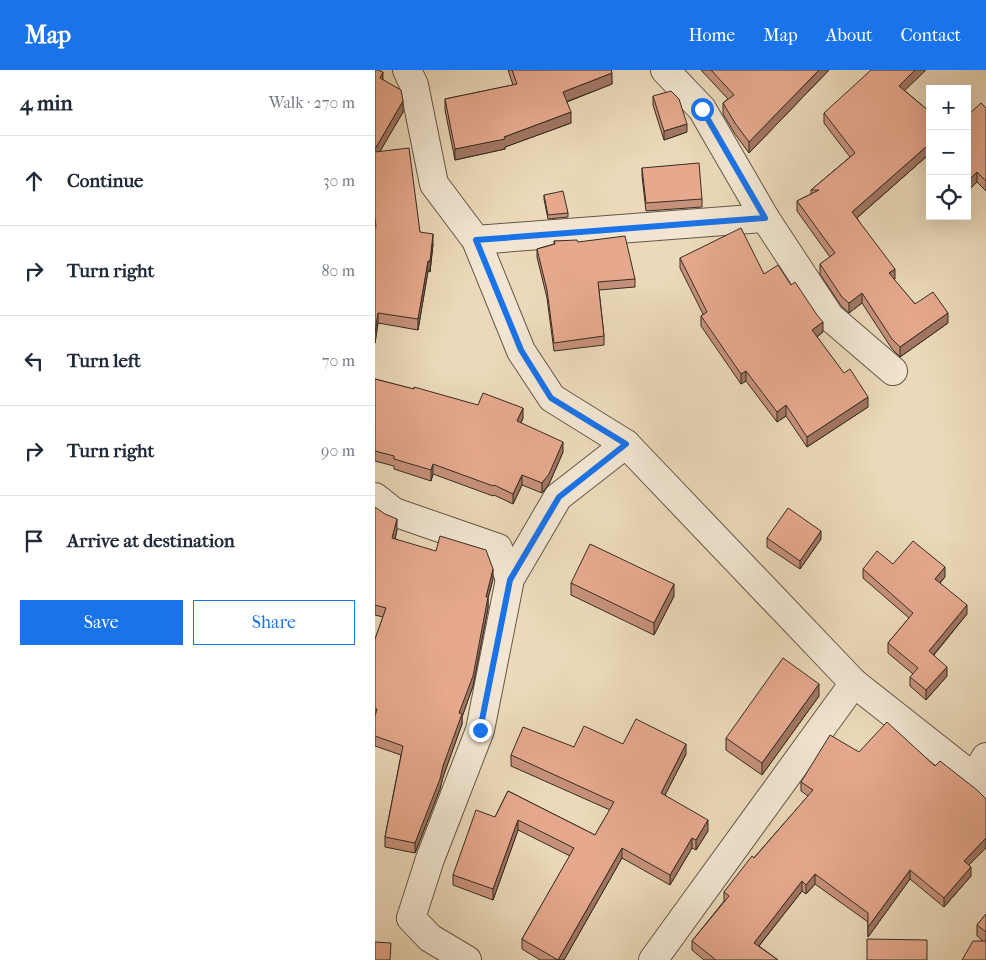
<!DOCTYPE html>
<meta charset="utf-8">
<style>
:root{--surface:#fff;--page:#f6f6f7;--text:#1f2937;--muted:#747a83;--line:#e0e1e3;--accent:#1a73e8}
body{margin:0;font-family:"IM FELL French Canon",serif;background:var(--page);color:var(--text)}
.controls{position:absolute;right:15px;top:15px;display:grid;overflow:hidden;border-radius:0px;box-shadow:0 5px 20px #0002}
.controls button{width:45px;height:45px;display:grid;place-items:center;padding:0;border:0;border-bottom:1px solid var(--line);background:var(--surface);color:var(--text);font:25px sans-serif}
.stop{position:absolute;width:15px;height:15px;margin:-11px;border:4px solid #1a73e8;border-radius:50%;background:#fff}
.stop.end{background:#1a73e8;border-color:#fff;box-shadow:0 1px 5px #0008}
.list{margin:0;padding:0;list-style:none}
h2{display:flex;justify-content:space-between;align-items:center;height:65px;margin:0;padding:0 20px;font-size:21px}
h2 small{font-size:16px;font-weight:400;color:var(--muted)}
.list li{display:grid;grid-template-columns:32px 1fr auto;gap:15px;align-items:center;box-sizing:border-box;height:90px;padding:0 20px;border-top:1px solid var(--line)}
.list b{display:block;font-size:19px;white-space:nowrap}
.list em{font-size:16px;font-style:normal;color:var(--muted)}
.actions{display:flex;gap:10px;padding:15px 20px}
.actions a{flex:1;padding:11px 0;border:1px solid var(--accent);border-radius:0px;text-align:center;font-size:18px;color:var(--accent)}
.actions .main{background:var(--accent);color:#fff}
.icon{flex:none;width:28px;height:28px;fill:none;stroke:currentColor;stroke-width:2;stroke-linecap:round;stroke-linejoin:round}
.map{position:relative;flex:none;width:611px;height:890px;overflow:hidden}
header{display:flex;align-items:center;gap:30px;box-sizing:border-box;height:70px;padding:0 25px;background:var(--accent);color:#fff}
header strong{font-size:24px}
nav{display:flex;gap:28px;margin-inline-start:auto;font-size:18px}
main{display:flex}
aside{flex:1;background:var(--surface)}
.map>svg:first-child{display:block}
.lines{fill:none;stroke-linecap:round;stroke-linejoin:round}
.minor-casing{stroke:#645748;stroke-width:30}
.minor{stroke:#f2e6d2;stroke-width:28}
.wall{fill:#c6917a;stroke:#372c22}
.shaded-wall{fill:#a17663;stroke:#372c22}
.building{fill:#e6a98e;stroke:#372c22}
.route{stroke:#1a73e8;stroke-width:6}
</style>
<header>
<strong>Map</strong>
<nav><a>Home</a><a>Map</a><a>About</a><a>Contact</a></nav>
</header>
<main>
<aside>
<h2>4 min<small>Walk · 270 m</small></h2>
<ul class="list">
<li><svg class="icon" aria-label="ahead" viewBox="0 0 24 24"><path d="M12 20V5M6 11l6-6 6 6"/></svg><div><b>Continue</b></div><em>30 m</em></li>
<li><svg class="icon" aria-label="right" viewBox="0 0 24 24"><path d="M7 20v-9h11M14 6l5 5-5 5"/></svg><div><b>Turn right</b></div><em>80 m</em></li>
<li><svg class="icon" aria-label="left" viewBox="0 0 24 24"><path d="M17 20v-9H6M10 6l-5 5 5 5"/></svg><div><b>Turn left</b></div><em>70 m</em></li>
<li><svg class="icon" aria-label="right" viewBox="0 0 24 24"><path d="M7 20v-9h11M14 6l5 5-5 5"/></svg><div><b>Turn right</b></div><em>90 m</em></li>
<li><svg class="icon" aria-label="arrive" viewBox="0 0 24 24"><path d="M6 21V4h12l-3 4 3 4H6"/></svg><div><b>Arrive at destination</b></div></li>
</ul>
<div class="actions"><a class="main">Save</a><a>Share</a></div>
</aside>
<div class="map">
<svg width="611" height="890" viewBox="0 0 611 890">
<rect width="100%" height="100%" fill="#ebd9b9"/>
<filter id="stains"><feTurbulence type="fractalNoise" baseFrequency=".004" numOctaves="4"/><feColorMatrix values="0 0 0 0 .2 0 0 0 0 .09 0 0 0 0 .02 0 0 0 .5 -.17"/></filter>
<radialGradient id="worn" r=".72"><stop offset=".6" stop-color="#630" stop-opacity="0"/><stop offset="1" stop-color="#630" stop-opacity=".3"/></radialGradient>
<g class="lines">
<defs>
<g id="minor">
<polyline points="32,0 39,15 59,114 101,170 146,281 177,328 251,374 479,613 611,717"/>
<polyline points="290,0 327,39 390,148 455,247 518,301"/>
<polyline points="101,170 390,148"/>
<polyline points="0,427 19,442 123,478 135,509"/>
<polyline points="599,707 611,687"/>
<polyline points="92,890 55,868 36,848 55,789 105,660 135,509 183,427 251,374"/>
<polyline points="278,890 479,613"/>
</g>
</defs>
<!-- minor casing -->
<use href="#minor" class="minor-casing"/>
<!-- minor -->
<use href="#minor" class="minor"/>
</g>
<!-- wall -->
<g class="wall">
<polygon points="0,0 8,10 28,42 5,81 45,162 58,174 55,202 53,201 43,260 3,253 0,273"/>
<polygon points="133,0 236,0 237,14 192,32 196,53 130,77 130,79 80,90 70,40 70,29 138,15"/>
<polygon points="326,0 454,0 374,83 360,64 348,44 348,33 353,29"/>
<polygon points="550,0 550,1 529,20 555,42 555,89 552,86 482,148 520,209 519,210 540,234 573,253 525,287 517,279 487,233 474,243 467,237 445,204 445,194 455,187 422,141 422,131 436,124 436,120 475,87 449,53 449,43"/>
<polygon points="278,26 312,62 289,70 278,35"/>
<polygon points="611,38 611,121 602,112 592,122 592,46"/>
<polygon points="267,98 327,129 327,137 271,141 267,106"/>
<polygon points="169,125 193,143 193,147 173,149 169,129"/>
<polygon points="179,171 203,172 260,209 260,217 224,220 229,266 229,275 179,281 172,228 162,187 162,179 179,174"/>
<polygon points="305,188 389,204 448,262 442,267 493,337 432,377 411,346 402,352 371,311 366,314 326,256 326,246 328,244 305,198"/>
<polygon points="0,309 148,348 146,353 188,382 174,414 167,423 147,415 138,434 119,425 118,426 58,404 56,411 19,399 19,396 0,391"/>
<polygon points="0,437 22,460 20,469 118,509 113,528 113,538 98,616 87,647 87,654 68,707 65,719 40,783 10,777 10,767 26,685 0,676 0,569 8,547 0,545"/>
<polygon points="392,468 446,469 425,499 392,477"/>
<polygon points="518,494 570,507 565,513 592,544 559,585 572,606 551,630 535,616 535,607 538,604 513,583 513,573 534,548 488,508 488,499"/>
<polygon points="196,513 299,526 279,565 196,525"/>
<polygon points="444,626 387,705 351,680 351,668"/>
<polygon points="248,674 311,684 290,725 333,761 321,780 317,778 295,815 247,788 189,890 165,890 147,879 147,869 195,786 143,760 118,830 78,815 78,805 120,747 133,721 220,765 235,740 136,696 136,685 199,677"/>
<polygon points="426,712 611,778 594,795 596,806 569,837 535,809 493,867 493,852 440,814 431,824 427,821 384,876 403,890 329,890 317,880 317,871 349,831 349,822 433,726 426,721"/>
<polygon points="611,844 611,890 608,871 602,866 602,855"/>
</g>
<!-- shaded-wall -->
<g class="shaded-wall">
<polygon points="444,0 454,0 374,83 374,72"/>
<polygon points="540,0 550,0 550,1 524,26 524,16"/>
<polygon points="8,2 8,13 5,8"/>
<polygon points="237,3 237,14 188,33 188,22"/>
<polygon points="28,31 28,42 0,90 0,79"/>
<polygon points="196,42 196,53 130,77 130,79 80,90 80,79 129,67"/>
<polygon points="312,54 312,62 289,70 289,61"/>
<polygon points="552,76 552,86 477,152 477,142"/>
<polygon points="602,102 602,112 592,122 592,112"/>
<polygon points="58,164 58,174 55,202 55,191"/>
<polygon points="53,191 53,201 43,260 43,249"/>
<polygon points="520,199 520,209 514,213 514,203"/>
<polygon points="487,223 487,233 474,243 474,233"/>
<polygon points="3,243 3,253 0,273 0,262"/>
<polygon points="573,243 573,253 525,287 525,277"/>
<polygon points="448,252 448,262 437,270 437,260"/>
<polygon points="371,301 371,311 366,314 366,304"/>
<polygon points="493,327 493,337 432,377 432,367"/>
<polygon points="411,335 411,346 402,352 402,342"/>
<polygon points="148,338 148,348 142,361 142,351"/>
<polygon points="188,372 188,382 174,414 167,423 167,413"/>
<polygon points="58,394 58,404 56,411 56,400"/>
<polygon points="147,405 147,415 138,434 138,424"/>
<polygon points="22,449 22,460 17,479 17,468"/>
<polygon points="446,461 446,469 425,499 425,491"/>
<polygon points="570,497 570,507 560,518 560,509"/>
<polygon points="118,499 118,509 113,528 113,538 98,616 87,647 87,654 68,707 65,719 40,783 40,773 68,696 84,643 111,527"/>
<polygon points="299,514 299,526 279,565 279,553"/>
<polygon points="592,535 592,544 554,590 554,581"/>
<polygon points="572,597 572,606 551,630 551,620"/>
<polygon points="444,614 444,626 387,705 387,693"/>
<polygon points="311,674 311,684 286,733 286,723"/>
<polygon points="143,750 143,760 118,830 118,819"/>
<polygon points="333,750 333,761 321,780 321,770"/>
<polygon points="317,768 317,778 295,815 295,805"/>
<polygon points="611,768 611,778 589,800 589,791"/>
<polygon points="247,778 247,788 189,890 183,890"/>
<polygon points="596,797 596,806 569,837 569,828"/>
<polygon points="535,800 535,809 493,867 493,857"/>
<polygon points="440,804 440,814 431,824 431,815"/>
<polygon points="427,811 427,821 379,882 379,873"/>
</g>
<!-- building -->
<g class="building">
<polygon points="0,0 3,0 8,2 5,8 26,20 28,31 0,79"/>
<polygon points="137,0 236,0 237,3 188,22 196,42 129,67 130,69 80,79 70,29 142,14"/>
<polygon points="336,0 444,0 374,72 360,53 348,33 359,25"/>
<polygon points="496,0 540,0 524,16 555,42 555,79 552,76 477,142 520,199 514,203 540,234 558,222 573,243 525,277 517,269 487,223 474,233 467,227 445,194 460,183 422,131 444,120 436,120 480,83 449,43"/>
<polygon points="296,21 304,29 312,54 289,61 278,26"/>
<polygon points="606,33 611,38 611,111 602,102 592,112 592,46"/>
<polygon points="34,78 45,162 58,164 55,191 53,191 43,249 3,243 0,262 0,157 1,157 0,147 0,82"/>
<polygon points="324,93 327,129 271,133 267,98"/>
<polygon points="188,121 193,143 173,145 169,125"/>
<polygon points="366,158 389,204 403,195 416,215 420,212 442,245 448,252 437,260 469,303 475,299 493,327 432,367 411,335 402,342 371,301 366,304 326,246 332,242 305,188"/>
<polygon points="250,166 260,209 223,212 229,266 179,273 172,220 162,179 180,174 179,171 202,170 203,172"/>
<polygon points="0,309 39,319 39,317 103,335 108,323 148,338 142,351 188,372 174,404 167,413 147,405 138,424 119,415 118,416 58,394 56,400 19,389 19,386 0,381"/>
<polygon points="0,437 10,444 22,449 17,468 61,481 65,466 111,480 118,499 111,527 113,527 98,606 84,643 87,644 68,696 65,709 40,773 10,767 28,676 0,666 0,646 2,639 0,639 0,569 11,538 0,535"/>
<polygon points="413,438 446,461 425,491 392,468"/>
<polygon points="538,471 570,497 560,509 592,535 554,581 572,597 551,620 535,607 543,598 513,573 538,543 488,499 502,481 518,494"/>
<polygon points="215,474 299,514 279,553 196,513"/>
<polygon points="408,588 444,614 387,693 351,668"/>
<polygon points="261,649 311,674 286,723 333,750 321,770 317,768 295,805 247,778 183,890 147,869 199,778 143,750 118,819 78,805 101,740 120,747 133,721 220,765 239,732 136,685 148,657 199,677 209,656 248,674"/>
<polygon points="512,652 560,696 565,691 602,720 611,729 611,768 589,791 596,797 569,828 535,800 493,857 493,843 440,804 431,815 427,811 379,873 403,890 341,890 317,871 354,826 349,822 377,786 379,788 438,720 426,712 455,665 484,682"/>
<polygon points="611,844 611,862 602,855"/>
<polygon points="492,869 552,870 552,890 492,890"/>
<polygon points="598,871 611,871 611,890 587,890"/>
<polygon points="0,872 16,873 15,890 0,890"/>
</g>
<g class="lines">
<!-- route -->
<polyline class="route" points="105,660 135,510 184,427 251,374 176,328 146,280 101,170 390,148 327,39"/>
</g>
<rect width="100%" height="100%" filter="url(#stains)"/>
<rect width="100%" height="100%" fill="url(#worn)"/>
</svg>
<div class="controls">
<button>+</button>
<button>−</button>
<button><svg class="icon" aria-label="locate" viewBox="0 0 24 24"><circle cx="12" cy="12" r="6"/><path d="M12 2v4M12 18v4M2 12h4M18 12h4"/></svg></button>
</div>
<div class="stop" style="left:327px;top:39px"></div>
<div class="stop end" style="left:105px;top:660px"></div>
</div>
</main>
